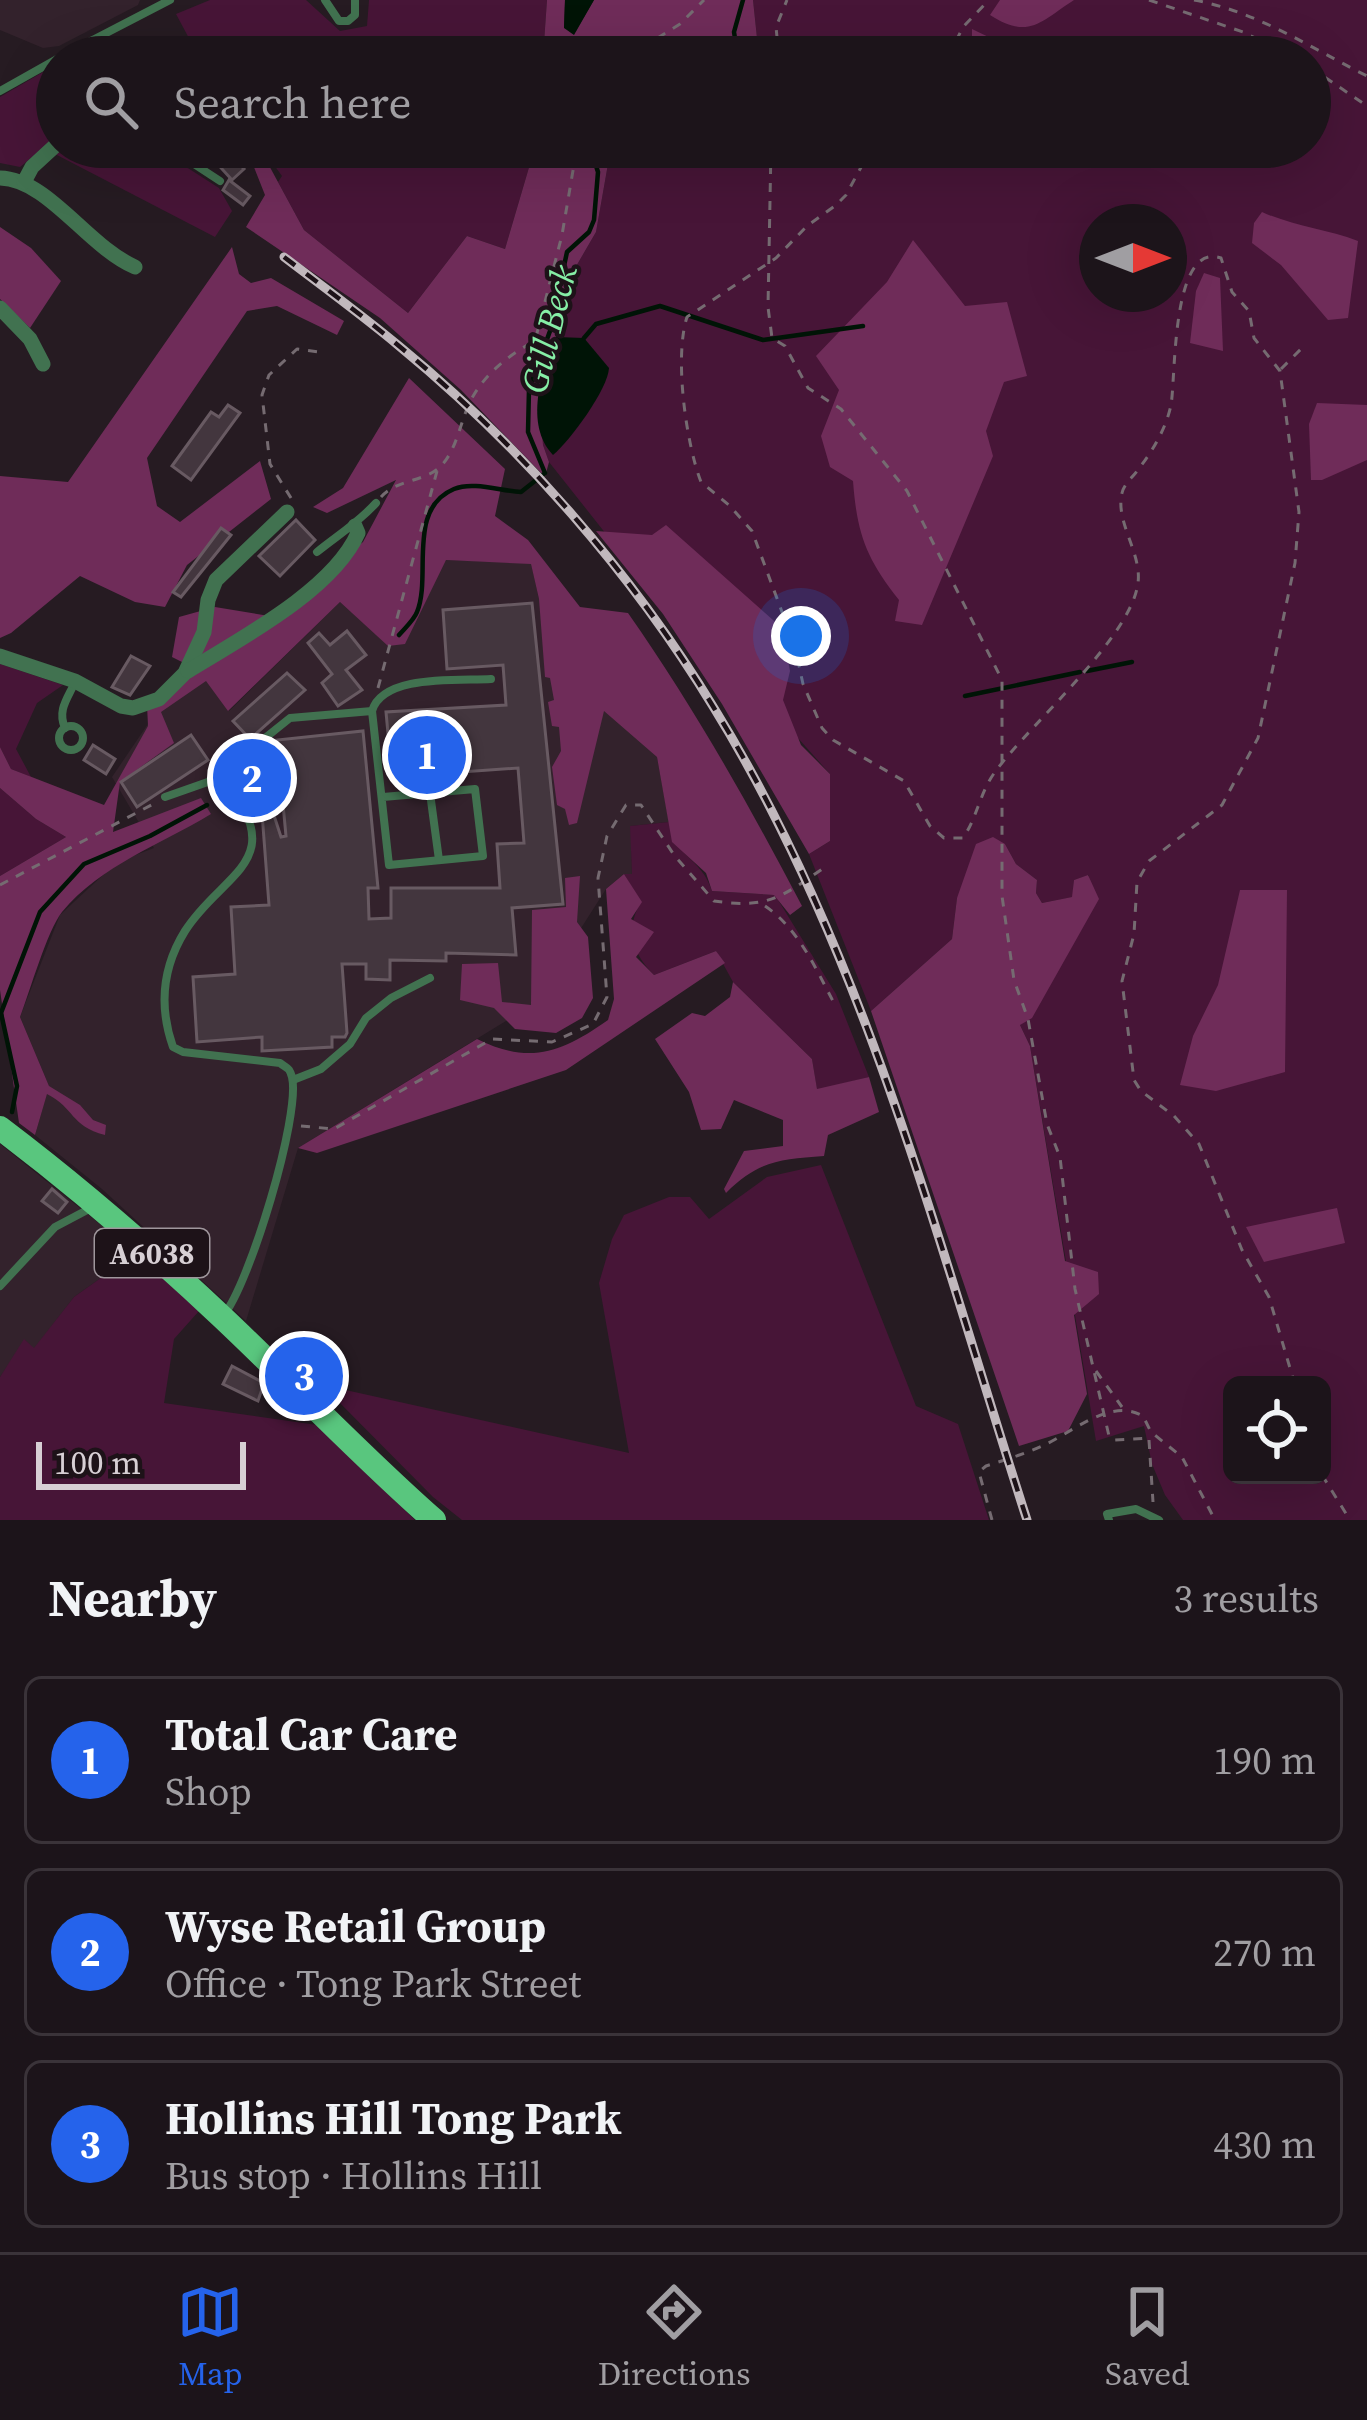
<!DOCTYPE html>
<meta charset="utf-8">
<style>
:root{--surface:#1c141a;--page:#251d23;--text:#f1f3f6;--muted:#a09ea2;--line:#3a3339;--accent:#2563eb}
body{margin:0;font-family:"Source Serif 4",serif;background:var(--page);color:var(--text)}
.controls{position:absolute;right:36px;bottom:36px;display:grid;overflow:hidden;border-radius:18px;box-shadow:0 12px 48px #0002}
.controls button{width:108px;height:108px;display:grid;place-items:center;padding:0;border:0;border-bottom:3px solid var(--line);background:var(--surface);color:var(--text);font:60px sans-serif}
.compass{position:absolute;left:1079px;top:204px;width:108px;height:108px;border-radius:50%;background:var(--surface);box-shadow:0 12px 48px #0002;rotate:90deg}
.scale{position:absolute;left:36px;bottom:30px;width:210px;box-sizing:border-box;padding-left:12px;border:6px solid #d7cfd4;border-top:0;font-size:33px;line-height:42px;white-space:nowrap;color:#d7cfd4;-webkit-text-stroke:9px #1d1218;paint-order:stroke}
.you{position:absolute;left:801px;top:636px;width:42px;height:42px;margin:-30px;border:9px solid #fff;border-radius:50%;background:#1a73e8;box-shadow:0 0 0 18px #1a73e833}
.badge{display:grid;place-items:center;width:78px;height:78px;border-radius:50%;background:var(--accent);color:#fff;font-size:39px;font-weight:700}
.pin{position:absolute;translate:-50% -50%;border:6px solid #fff;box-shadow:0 3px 12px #0006}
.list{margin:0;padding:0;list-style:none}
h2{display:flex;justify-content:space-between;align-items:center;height:156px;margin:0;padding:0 48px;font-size:51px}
h2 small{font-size:39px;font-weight:400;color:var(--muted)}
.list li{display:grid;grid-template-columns:78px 1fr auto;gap:36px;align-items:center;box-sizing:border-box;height:168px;margin:0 24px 24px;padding:0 24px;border:3px solid var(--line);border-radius:18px}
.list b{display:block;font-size:45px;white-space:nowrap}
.list p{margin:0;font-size:39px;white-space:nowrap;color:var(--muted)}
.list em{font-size:39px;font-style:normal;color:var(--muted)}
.icon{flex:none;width:66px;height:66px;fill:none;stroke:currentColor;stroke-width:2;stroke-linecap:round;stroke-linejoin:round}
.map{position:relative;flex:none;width:1367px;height:1520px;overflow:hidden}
.search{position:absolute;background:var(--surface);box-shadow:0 12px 48px #0002;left:36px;right:36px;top:36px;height:132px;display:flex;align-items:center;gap:30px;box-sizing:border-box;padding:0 42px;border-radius:66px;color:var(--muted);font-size:45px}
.sheet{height:732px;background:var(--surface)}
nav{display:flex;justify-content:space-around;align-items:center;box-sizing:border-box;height:168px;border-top:3px solid var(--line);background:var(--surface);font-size:33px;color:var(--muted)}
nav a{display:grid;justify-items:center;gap:6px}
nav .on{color:var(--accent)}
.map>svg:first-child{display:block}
.built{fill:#33222c}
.green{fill:#471537;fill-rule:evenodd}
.forest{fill:#6f2c59}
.water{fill:#001406}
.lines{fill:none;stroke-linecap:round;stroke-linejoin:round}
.stream{stroke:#001406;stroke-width:4.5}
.building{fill:#43363e;stroke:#685a62;stroke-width:3}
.path{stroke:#756b71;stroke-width:3;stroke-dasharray:9 9;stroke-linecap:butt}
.lane{stroke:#417250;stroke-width:8}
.street{stroke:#417250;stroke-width:15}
.primary{stroke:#59c67e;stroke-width:24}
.rail-casing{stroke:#c1b8bd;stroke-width:9}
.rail{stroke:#1d1218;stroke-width:4.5;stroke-dasharray:14;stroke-linecap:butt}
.labels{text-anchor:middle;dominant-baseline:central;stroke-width:9;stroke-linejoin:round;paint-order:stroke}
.shield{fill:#1d1218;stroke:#9f969c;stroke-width:3}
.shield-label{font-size:30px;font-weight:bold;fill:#d7cfd4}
.water-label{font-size:36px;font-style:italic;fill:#86eea6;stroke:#1d1218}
</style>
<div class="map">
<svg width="1367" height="1520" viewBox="0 0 1367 1520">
<rect width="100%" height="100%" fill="#261b22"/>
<!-- built -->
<g class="built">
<polygon points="0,0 140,0 138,5 59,46 43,48 0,30"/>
<polygon points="446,560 531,563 539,599 657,757 669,822 631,826 632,874 624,874 606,889 532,1005 298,1148 246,1321 102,1189 35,1135 49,1086 20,1017 60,915 117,862 154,848 112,777 171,690 199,671 229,711 340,602 388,645"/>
<polygon points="0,1144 136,1253 74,1297 34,1349 25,1340 0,1377"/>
</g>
<!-- green -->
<g class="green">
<polygon points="210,0 306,0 340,31 367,26 369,0 547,0 543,57 199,57 176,14"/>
<path d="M 753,0 L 1367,0 L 1367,1520 L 1183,1520 L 1165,1495 L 1152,1464 L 1144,1426 L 1096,1441 L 1030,1046 L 1020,1025 L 1089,875 L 1074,880 L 1073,897 L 1042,903 L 1036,893 L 1037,880 L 1016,864 L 1005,844 L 957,898 L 952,939 L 871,1011 L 809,854 L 830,841 L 830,774 L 773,710 L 648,587 L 549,462 L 543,445 L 539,426 L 567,282 L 596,232 L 611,147 L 1310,147 L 1310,57 L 759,57 ZM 1097,222 L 1169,222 L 1169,294 L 1097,294 ZM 1232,1385 L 1322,1385 L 1322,1475 L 1232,1475 Z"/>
<polygon points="57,64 57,137 20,167 0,163 0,97"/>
<polygon points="66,147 155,147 219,188 232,211 215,237 55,154"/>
<polygon points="261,147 535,147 505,249 467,236 408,313 304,230 278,182 282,176"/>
<polygon points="0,664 63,685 37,703 16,749 31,777 11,769 0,747"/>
<polygon points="0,788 36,819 66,837 0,876"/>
<path d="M 669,822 C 675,858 701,857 712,891 L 775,895 L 836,994 L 869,1077 L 817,1090 L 812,1059 L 733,982 L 716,951 L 654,975 C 632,953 625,929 641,902 L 624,874 L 632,874 L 630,826 Z"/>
<polygon points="821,1165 916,1406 958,1424 989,1520 462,1520 433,1497 331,1394 332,1387 629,1453 599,1283 612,1239 624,1215 669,1197 690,1197 709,1219 767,1177"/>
<polygon points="136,1253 199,1311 174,1339 164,1403 317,1425 415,1520 0,1520 0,1377 24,1339 34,1348 74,1297"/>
</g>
<!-- forest -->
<g class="forest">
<polygon points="547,0 565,0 564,27 574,34 594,0 753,0 759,57 543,57"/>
<path d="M 1000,0 L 1074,0 C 1040,22 1029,40 990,15 Z"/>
<polygon points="972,29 1001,43 998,57 972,57"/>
<polygon points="246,147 259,147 304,230 408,313 467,236 505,249 535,147 611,147 596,232 567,282 556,337 545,361 539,399 543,445 549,462 545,477 461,390 380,318 246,227 265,195"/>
<path d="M 1262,212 C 1293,226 1326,229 1358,241 L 1348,318 L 1328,320 L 1281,265 L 1252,243 L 1254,223 Z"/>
<polygon points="0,227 31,248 61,281 30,328 0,299"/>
<path d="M 913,240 L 965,306 L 1007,302 L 1027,376 L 1004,382 L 986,431 L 993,456 L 922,625 L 895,621 L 899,600 C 866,558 857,534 853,481 L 830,467 L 821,436 L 839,390 L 816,356 L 887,282 Z"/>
<polygon points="232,247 239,274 251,283 271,278 344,321 337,335 277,306 247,311 147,458 157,506 180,522 260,461 271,499 187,565 165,607 135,602 80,576 11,633 0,638 0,476 68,482"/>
<polygon points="1204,273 1220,278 1223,351 1190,343 1196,291"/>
<path d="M 409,378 L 505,469 L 495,516 L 528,540 L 580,607 L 628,613 C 694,707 749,805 802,906 L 790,915 L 774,895 L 712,891 L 706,873 L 672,842 L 657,757 L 604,711 L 577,823 L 569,825 L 565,809 L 557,805 L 552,767 L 561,751 L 559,727 L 552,726 L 548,702 L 554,700 L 550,678 L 545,677 L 539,599 L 531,564 L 446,560 L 405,644 L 388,646 L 340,602 L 228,711 L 206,681 L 161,712 L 174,743 L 120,782 L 113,832 L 201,798 L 211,814 C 160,845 101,865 62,912 C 47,931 30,991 20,1017 L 49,1086 L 80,1105 L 93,1120 L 106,1125 L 105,1135 C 70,1126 75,1108 47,1094 L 35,1135 L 19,1123 L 0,990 L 0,876 L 66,837 L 36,819 L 0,788 L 0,747 L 11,769 L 104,805 L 148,726 L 147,705 L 198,670 L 172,657 L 179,617 L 215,607 L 269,616 L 363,542 L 396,480 L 327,513 L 313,507 L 343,488 Z"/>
<polygon points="1317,403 1367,405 1367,460 1322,480 1311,480 1309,424"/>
<polygon points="666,525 782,628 790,671 783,700 801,745 830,774 830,841 809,854 722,704 663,614 596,531 652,535"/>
<polygon points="993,837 1005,844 1016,864 1037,880 1036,893 1042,903 1072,897 1074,880 1088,875 1099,899 1032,1018 1020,1025 1030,1046 1065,1261 1098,1272 1099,1294 1074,1315 1087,1394 1068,1431 1019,1446 871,1011 952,939 957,898 976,844"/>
<path d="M 624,874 L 642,902 L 631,919 L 654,932 L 636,957 L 654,975 L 716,951 L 725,963 L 566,1070 L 317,1153 L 298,1148 L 477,1039 C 530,1065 561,1053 608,1020 L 614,999 L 606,889 Z"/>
<polygon points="580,876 577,922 588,937 593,998 582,1018 556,1033 515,1029 494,1008 460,1000 462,964 498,963 502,1002 531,1005 532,910 566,907 565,878"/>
<polygon points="1240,890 1287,890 1285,1072 1216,1091 1180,1085 1193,1036 1218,985"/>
<path d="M 733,982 L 812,1059 L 817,1089 L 869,1077 L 879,1112 L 828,1135 L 824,1156 C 780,1159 758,1161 726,1193 L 724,1189 L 744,1151 L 783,1146 L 783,1120 L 734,1100 L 721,1129 L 701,1130 L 689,1092 L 655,1039 L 692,1013 L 705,1016 L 730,997 Z"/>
<polygon points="1337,1208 1345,1243 1264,1262 1246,1227"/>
</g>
<!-- water -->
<g class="water">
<polygon points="565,0 594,0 574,35 564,28"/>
<path d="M 556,337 L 584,338 L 609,368 C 608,389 570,441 553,455 C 524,425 541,371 556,337 Z"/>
</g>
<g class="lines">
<!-- stream -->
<g class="stream">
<polyline points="738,57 734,32 743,0"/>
<polyline points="584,338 596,324 660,306 763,340 863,326"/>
<path d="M 399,635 C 405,628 414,620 417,612 C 432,576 406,509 454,489 C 473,481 501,491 521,492 L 545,473 L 528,432 L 529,389 L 550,331 L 567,252 L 589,232 L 594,220 L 598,172 L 590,147"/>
<polyline points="1087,671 1132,662"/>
<polyline points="965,696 1080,672"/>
<polyline points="12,1112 17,1086 1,1013 40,912 84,864 150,836 207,805"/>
</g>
</g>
<!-- building -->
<g class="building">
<polygon points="202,147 223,147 244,169 232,180"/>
<polygon points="229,180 250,196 243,205 223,190"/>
<polygon points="228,405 240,413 191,480 172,466 211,412 219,417"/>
<polygon points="296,520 315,540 280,576 259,556"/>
<polygon points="221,528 231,535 181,597 173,592"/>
<polygon points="532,603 563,904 512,908 516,955 446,953 446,961 390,960 390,980 366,979 366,964 342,964 347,1033 345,1037 332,1037 332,1047 262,1051 262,1037 197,1042 193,977 235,974 231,907 269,905 261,800 250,803 237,766 255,757 281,837 286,836 277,740 363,731 378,888 368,888 369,919 391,918 391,888 500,888 497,844 524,843 518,768 392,777 386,712 506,705 503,665 447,669 443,610"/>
<polygon points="347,631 366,655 346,670 362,690 338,706 322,683 332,674 308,643 319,633 330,645"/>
<polygon points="131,656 150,666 130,695 112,687"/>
<polygon points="287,673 305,690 250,739 233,721"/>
<polygon points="191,735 208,760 137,807 121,782"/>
<polygon points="93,745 115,759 106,774 84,760"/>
<polygon points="52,1189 67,1202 58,1213 42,1201"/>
<polygon points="232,1366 264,1383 258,1401 223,1384"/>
</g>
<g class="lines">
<!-- path -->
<g class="path">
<polyline points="1149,0 1243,32 1294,57"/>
<path d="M 1194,0 C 1258,12 1309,47 1367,76"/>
<polyline points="627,57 680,24 704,0"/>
<polyline points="779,57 776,27 787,0"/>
<polyline points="948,57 963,27 989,0"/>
<polyline points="1310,67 1367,106"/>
<polyline points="771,147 768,307 772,338 785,346 808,388 841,409 907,491 1002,680 1002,896 1014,980 1028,1019 1047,1124 1060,1157 1075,1289 1109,1436 1115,1440 1149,1438"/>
<path d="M 872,147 L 846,195 L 836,205 L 807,226 L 776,258 L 687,317 C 674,357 686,443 701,482 L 730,506 L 752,531 L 795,647 L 803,684 L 822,728 L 833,740 L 904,781 L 930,826 L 944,838 L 963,838 C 977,818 980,792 995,772 C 1029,725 1131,638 1138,583 C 1142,553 1115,522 1122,493 C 1124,484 1132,478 1137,471 C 1152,452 1166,429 1171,405 C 1176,377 1171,241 1221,258 L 1232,292 L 1249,311 L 1254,338 L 1280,371 L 1299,512 L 1295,563 L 1258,738 L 1222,805 L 1149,861 L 1137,882 L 1134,934 L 1122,981 L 1134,1080 L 1141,1091 L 1174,1116 L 1199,1144 L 1242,1250 L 1269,1297 L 1295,1385"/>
<polyline points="1281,369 1301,349"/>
<path d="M 381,497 C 397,479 424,482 440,467 C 458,449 460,420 472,398 C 486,373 510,354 535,341 L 562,235 L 577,147"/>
<polyline points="291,498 270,464 262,395 269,375 297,349 319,352"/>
<polyline points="378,688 437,471"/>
<polyline points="0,885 157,802"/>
<path d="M 765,906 C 798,928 816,969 834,1003"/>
<path d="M 301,1126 L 334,1129 L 492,1039 L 552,1042 L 593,1024 L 607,997 L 598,878 L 607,836 L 626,805 L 641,805 L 674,855 L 714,901 C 768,909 782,897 825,867"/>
<polyline points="1096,1371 1122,1407"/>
<polyline points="1149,1440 1153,1502"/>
<polyline points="1322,1475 1350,1520"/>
<path d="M 992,1520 L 979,1472 L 986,1466 C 1005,1460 1024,1454 1042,1446 C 1072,1433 1110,1397 1143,1416 L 1151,1432 L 1182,1457 L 1215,1520"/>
</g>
<!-- lane -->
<g class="lane">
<polyline points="325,0 339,21 348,21 355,15 355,0"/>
<polyline points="60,57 170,0"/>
<polyline points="0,91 57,59"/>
<polyline points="168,147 220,181"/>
<path d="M 317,552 C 338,535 358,523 376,503"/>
<polyline points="372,711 389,865 483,856 475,789 383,797"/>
<circle cx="71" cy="738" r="12"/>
<path d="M 65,728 C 57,710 68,698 75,682"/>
<path d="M 222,777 L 233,756 L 249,751 L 290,718 L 372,711 C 383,674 458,681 491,679"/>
<polyline points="430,793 439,860"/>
<path d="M 165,797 L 222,777 C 293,862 222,872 185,931 C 162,968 159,1007 173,1047 L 183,1052 L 280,1063 C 288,1069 289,1067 292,1077 C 301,1115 249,1286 223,1316"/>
<polyline points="293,1080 321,1069 350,1044 366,1018 391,998 430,978"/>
<polyline points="0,1286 55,1227 91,1208"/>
<polyline points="1109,1520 1107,1514 1136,1509 1159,1520"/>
</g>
<!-- street -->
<g class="street">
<path d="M 0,178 C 48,179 87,246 135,267"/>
<polyline points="24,182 32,167 57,144"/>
<polyline points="0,308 30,339 43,364"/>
<polyline points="0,656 75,681 121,706 133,708 159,699 185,673 204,632 208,600 216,580 287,512"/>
<path d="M 188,671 C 240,639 333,590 358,533 L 355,526"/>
</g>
<!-- primary -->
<path class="primary" d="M 0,1128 C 78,1187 152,1251 223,1318 C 294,1385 361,1456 434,1520"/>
<defs>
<path id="rail" d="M 284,257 C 322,286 362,315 399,346 C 521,446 632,573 714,708 C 866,954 939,1247 1027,1520"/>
</defs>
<!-- rail casing -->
<use href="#rail" class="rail-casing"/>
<!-- rail -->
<use href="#rail" class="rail"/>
</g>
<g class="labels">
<!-- shield labels -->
<rect class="shield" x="95" y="1229" width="114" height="48" rx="9"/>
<g class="shield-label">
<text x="152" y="1253">A6038</text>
</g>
<!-- water labels -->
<g class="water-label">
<text transform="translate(549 329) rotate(-76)">Gill Beck</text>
</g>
</g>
</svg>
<div class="controls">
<button><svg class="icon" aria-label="locate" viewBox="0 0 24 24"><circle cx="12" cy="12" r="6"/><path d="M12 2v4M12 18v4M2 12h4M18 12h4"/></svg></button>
</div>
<svg class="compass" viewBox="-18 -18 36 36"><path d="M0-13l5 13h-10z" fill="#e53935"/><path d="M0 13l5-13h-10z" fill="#a09ea2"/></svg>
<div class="scale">100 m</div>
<div class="you"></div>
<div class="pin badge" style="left:427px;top:755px">1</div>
<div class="pin badge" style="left:252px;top:778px">2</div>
<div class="pin badge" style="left:304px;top:1376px">3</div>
<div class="search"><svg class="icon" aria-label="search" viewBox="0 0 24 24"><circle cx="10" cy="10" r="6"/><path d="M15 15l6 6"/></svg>Search here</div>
</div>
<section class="sheet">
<h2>Nearby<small>3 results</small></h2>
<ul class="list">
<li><span class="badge">1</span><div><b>Total Car Care</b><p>Shop</p></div><em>190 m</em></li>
<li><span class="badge">2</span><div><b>Wyse Retail Group</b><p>Office · Tong Park Street</p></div><em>270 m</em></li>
<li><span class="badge">3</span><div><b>Hollins Hill Tong Park</b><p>Bus stop · Hollins Hill</p></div><em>430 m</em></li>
</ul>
</section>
<nav>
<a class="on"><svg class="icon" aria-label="map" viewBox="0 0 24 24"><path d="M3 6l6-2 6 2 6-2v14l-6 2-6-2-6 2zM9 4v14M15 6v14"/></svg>Map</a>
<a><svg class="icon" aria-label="directions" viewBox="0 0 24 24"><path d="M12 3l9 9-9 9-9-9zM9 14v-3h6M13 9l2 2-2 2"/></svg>Directions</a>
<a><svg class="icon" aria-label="saved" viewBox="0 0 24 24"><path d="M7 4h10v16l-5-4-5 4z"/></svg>Saved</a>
</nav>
